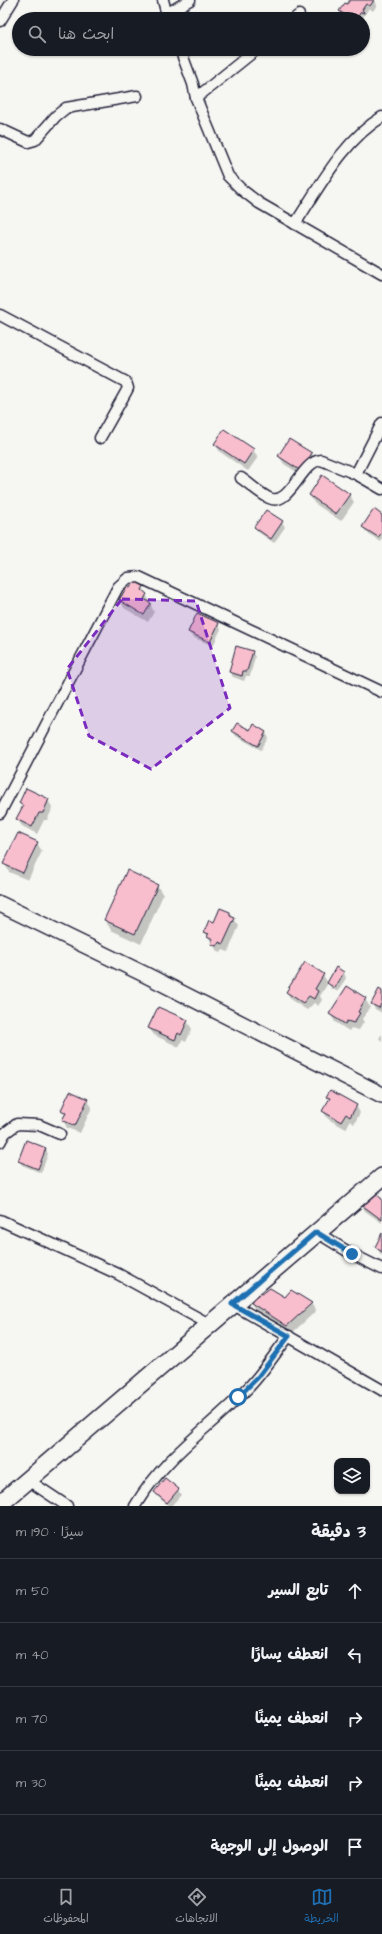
<!DOCTYPE html>
<html lang="ar">
<meta charset="utf-8">
<style>
:root{--surface:#171b24;--page:#20242c;--text:#f1f3f6;--muted:#9ea1a6;--line:#363941;--accent:#1f6fb2}
body{margin:0;font-family:"Architects Daughter","Playpen Sans Arabic",sans-serif;background:var(--page);color:var(--text);direction:rtl}
.controls{position:absolute;right:12px;bottom:12px;display:grid;overflow:hidden;border-radius:8px;box-shadow:0 1px 3px #0004}
.controls button{width:36px;height:36px;display:grid;place-items:center;padding:0;border:0;border-bottom:1px solid var(--line);background:var(--surface);color:var(--text);font:20px sans-serif}
.stop{position:absolute;width:12px;height:12px;margin:-9px;border:3px solid #1f6fb2;border-radius:50%;background:#fff}
.stop.end{background:#1f6fb2;border-color:#fff;box-shadow:0 1px 4px #0008}
.list{margin:0;padding:0;list-style:none}
h2{display:flex;justify-content:space-between;align-items:center;height:52px;margin:0;padding:0 16px;font-size:17px}
h2 small{font-size:13px;font-weight:400;color:var(--muted)}
.list li{display:grid;grid-template-columns:26px 1fr auto;gap:12px;align-items:center;box-sizing:border-box;height:64px;padding:0 16px;border-top:1px solid var(--line)}
.list b{display:block;font-size:15px;white-space:nowrap}
.list em{font-size:13px;font-style:normal;color:var(--muted)}
.icon{flex:none;width:22px;height:22px;fill:none;stroke:currentColor;stroke-width:2;stroke-linecap:round;stroke-linejoin:round}
.map{position:relative;flex:none;width:382px;height:1506px;overflow:hidden;direction:ltr}
.search{position:absolute;background:var(--surface);box-shadow:0 1px 3px #0004;left:12px;right:12px;top:12px;height:44px;display:flex;align-items:center;gap:10px;box-sizing:border-box;padding:0 14px;border-radius:22px;color:var(--muted);font-size:15px}
.sheet{height:372px;background:var(--surface)}
nav{display:flex;justify-content:space-around;align-items:center;box-sizing:border-box;height:56px;border-top:1px solid var(--line);background:var(--surface);font-size:11px;color:var(--muted)}
nav a{display:grid;justify-items:center;gap:2px}
nav .on{color:var(--accent)}
.map>svg:first-child{display:block}
.shadow{fill:#0003}
.building{fill:#f8bece;stroke:#22223b}
.lines{fill:none;stroke-linecap:round;stroke-linejoin:round}
.street-casing{stroke:#22223b;stroke-width:13}
.secondary-casing{stroke:#22223b;stroke-width:18}
.primary-casing{stroke:#22223b;stroke-width:20}
.street{stroke:#f6f6f2;stroke-width:10}
.secondary{stroke:#f6f6f2;stroke-width:15}
.primary{stroke:#f6f6f2;stroke-width:17}
.route{stroke:#1f6fb2;stroke-width:5}
.marked{fill:#7b2cbf;fill-opacity:0.2;stroke:#7b2cbf;stroke-width:3;stroke-dasharray:8 5;stroke-linejoin:round}
</style>
<div class="map">
<svg width="382" height="1506" viewBox="0 0 382 1506">
<rect width="100%" height="100%" fill="#f6f6f2"/>
<filter id="ink" filterUnits="userSpaceOnUse"><feTurbulence type="fractalNoise" baseFrequency=".025" numOctaves="2"/><feDisplacementMap in="SourceGraphic" scale="8" xChannelSelector="R" yChannelSelector="G"/><feConvolveMatrix kernelMatrix="1 2 1 2 8 2 1 2 1" color-interpolation-filters="sRGB"/></filter>
<g filter="url(#ink)">
<!-- shadow -->
<g class="shadow">
<polygon points="351,0 374,0 377,5 373,11 369,8 362,19 348,19 340,11 348,6"/>
<polygon points="289,440 312,454 316,462 306,478 284,464 279,456"/>
<polygon points="215,444 253,450 258,457 248,471 220,452"/>
<polygon points="349,494 354,502 341,521 314,503 310,495"/>
<polygon points="382,516 382,540 381,542 366,532 363,527"/>
<polygon points="282,522 285,527 274,543 258,532 255,527"/>
<polygon points="141,583 154,612 148,622 124,608 120,600 130,590"/>
<polygon points="218,624 221,629 213,646 192,637 189,632"/>
<polygon points="237,648 252,652 255,657 250,676 246,676 244,681 233,677 230,672"/>
<polygon points="233,731 266,733 268,738 261,750 236,736"/>
<polygon points="48,800 52,807 51,812 47,820 44,820 37,834 22,826 17,819 23,808 20,803"/>
<polygon points="37,843 42,851 28,880 9,872 5,864"/>
<polygon points="157,885 163,895 141,944 111,930 105,920"/>
<polygon points="230,913 239,926 228,952 223,950 221,953 217,951 205,932 214,923"/>
<polygon points="305,963 323,975 328,983 320,996 322,1000 318,1006 314,1003 307,1010 291,1000 287,992"/>
<polygon points="344,973 346,978 338,992 331,988 328,983"/>
<polygon points="347,988 365,999 370,1007 362,1019 364,1022 359,1030 351,1028 349,1031 335,1022 330,1014"/>
<polygon points="382,992 382,1013 375,1009 372,1004"/>
<polygon points="187,1021 192,1029 186,1042 182,1040 179,1047 154,1035 149,1028"/>
<polygon points="382,1034 382,1042 379,1038"/>
<polygon points="328,1097 356,1105 360,1113 354,1124 350,1121 346,1129 328,1119 323,1111 330,1100"/>
<polygon points="87,1100 92,1107 80,1133 67,1128 63,1120 65,1115 62,1110"/>
<polygon points="46,1149 48,1154 41,1173 22,1165 19,1160"/>
<polygon points="382,1200 382,1223 365,1211 361,1203"/>
<polygon points="382,1236 382,1256 376,1247"/>
<polygon points="262,1295 311,1303 316,1311 291,1334 256,1311 252,1304"/>
<polygon points="178,1490 181,1495 171,1506 169,1506 158,1497 155,1492"/>
</g>
<!-- building -->
<g class="building">
<polygon points="350,0 374,0 370,6 366,4 362,10 364,12 364,13 361,12 356,19 352,19 339,11 345,3 347,4"/>
<polygon points="224,429 254,449 244,464 214,444"/>
<polygon points="289,439 312,453 301,471 278,456"/>
<polygon points="322,475 350,494 336,514 309,495"/>
<polygon points="374,509 382,515 382,533 378,537 362,527"/>
<polygon points="266,510 283,521 271,539 254,527"/>
<polygon points="136,578 142,582 140,584 144,586 142,590 147,594 144,599 151,603 144,615 119,600 127,587 130,588"/>
<polygon points="197,613 219,623 210,642 188,632"/>
<polygon points="236,646 253,651 247,671 243,671 242,676 229,672"/>
<polygon points="237,723 250,730 253,724 266,732 258,746 232,731"/>
<polygon points="26,788 49,799 43,813 39,813 32,827 16,819 23,806 19,803"/>
<polygon points="18,833 38,842 23,873 3,864"/>
<polygon points="127,870 158,885 135,934 104,920"/>
<polygon points="220,908 230,912 230,916 235,918 223,944 219,942 217,946 211,944 213,939 207,936 209,934 204,932 209,920 214,922"/>
<polygon points="305,962 324,974 315,989 318,991 314,999 309,996 303,1003 286,992"/>
<polygon points="336,967 344,972 335,988 327,983"/>
<polygon points="347,986 366,998 358,1012 360,1013 354,1023 347,1021 345,1024 329,1014"/>
<polygon points="379,989 382,991 382,1002 379,1008 371,1004"/>
<polygon points="158,1007 188,1020 181,1035 178,1033 175,1040 148,1028"/>
<polygon points="330,1090 357,1105 350,1117 346,1114 341,1122 322,1111 330,1098 326,1097"/>
<polygon points="70,1091 88,1099 75,1126 62,1120 66,1113 61,1110"/>
<polygon points="26,1140 46,1148 38,1169 18,1161"/>
<polygon points="371,1190 382,1199 382,1220 359,1203"/>
<polygon points="382,1233 382,1252 375,1247"/>
<polygon points="270,1288 285,1297 291,1290 312,1303 287,1326 251,1303 259,1292 262,1294"/>
<polygon points="165,1478 179,1489 167,1503 154,1492"/>
</g>
<g class="lines">
<defs>
<g id="street">
<polyline points="163,0 168,19"/>
<polyline points="166,14 190,0"/>
<polyline points="294,19 299,15"/>
<polyline points="0,21 13,0"/>
<polyline points="180,49 193,84 196,98 228,176 242,190 259,203 382,274"/>
<polyline points="196,98 257,49"/>
<polyline points="0,129 28,142 35,140 56,116 66,108 137,96"/>
<path d="M 295,224 C 320,186 343,141 382,117"/>
<polyline points="0,315 126,382 128,388 126,392 100,438"/>
<polyline points="382,423 356,474 382,489"/>
<path d="M 241,478 C 250,484 259,493 269,498 C 290,508 301,461 321,460 L 356,474"/>
<polyline points="0,813 118,587 128,578 139,577 382,692"/>
<polyline points="0,1142 5,1133 17,1124 39,1125 60,1134"/>
<polyline points="0,1220 118,1274 209,1324"/>
<polyline points="316,1232 352,1254 382,1269"/>
<polyline points="232,1304 382,1390"/>
<polyline points="28,1480 67,1506"/>
<path d="M 135,1506 C 165,1456 208,1429 247,1389 C 263,1373 275,1353 289,1336"/>
</g>
<polyline id="secondary" points="0,904 144,974 382,1095"/>
<polyline id="primary" points="0,1504 382,1177"/>
</defs>
<!-- street casing -->
<use href="#street" class="street-casing"/>
<!-- secondary casing -->
<use href="#secondary" class="secondary-casing"/>
<!-- primary casing -->
<use href="#primary" class="primary-casing"/>
<!-- street -->
<use href="#street" class="street"/>
<!-- secondary -->
<use href="#secondary" class="secondary"/>
<!-- primary -->
<use href="#primary" class="primary"/>
</g>
</g>
<g class="lines" filter="url(#ink)">
<!-- route -->
<polyline class="route" points="238,1397 258,1377 289,1336 232,1304 316,1232 352,1254"/>
</g>
<!-- marked area -->
<path class="marked" d="M 122,599 L 196,601 L 230,708 L 151,769 L 89,736 L 67,669 Z"/>
</svg>
<div class="controls">
<button><svg class="icon" aria-label="layers" viewBox="0 0 24 24"><path d="M12 4l9 5-9 5-9-5zM3 14l9 5 9-5"/></svg></button>
</div>
<div class="stop" style="left:238px;top:1397px"></div>
<div class="stop end" style="left:352px;top:1254px"></div>
<div class="search"><svg class="icon" aria-label="search" viewBox="0 0 24 24"><circle cx="10" cy="10" r="6"/><path d="M15 15l6 6"/></svg>ابحث هنا</div>
</div>
<section class="sheet">
<h2>3 دقيقة<small>سيرًا · 190 m</small></h2>
<ul class="list">
<li><svg class="icon" aria-label="ahead" viewBox="0 0 24 24"><path d="M12 20V5M6 11l6-6 6 6"/></svg><div><b>تابع السير</b></div><em>50 m</em></li>
<li><svg class="icon" aria-label="left" viewBox="0 0 24 24"><path d="M17 20v-9H6M10 6l-5 5 5 5"/></svg><div><b>انعطف يسارًا</b></div><em>40 m</em></li>
<li><svg class="icon" aria-label="right" viewBox="0 0 24 24"><path d="M7 20v-9h11M14 6l5 5-5 5"/></svg><div><b>انعطف يمينًا</b></div><em>70 m</em></li>
<li><svg class="icon" aria-label="right" viewBox="0 0 24 24"><path d="M7 20v-9h11M14 6l5 5-5 5"/></svg><div><b>انعطف يمينًا</b></div><em>30 m</em></li>
<li><svg class="icon" aria-label="arrive" viewBox="0 0 24 24"><path d="M6 21V4h12l-3 4 3 4H6"/></svg><div><b>الوصول إلى الوجهة</b></div></li>
</ul>
</section>
<nav>
<a class="on"><svg class="icon" aria-label="map" viewBox="0 0 24 24"><path d="M3 6l6-2 6 2 6-2v14l-6 2-6-2-6 2zM9 4v14M15 6v14"/></svg>الخريطة</a>
<a><svg class="icon" aria-label="directions" viewBox="0 0 24 24"><path d="M12 3l9 9-9 9-9-9zM9 14v-3h6M13 9l2 2-2 2"/></svg>الاتجاهات</a>
<a><svg class="icon" aria-label="saved" viewBox="0 0 24 24"><path d="M7 4h10v16l-5-4-5 4z"/></svg>المحفوظات</a>
</nav>
